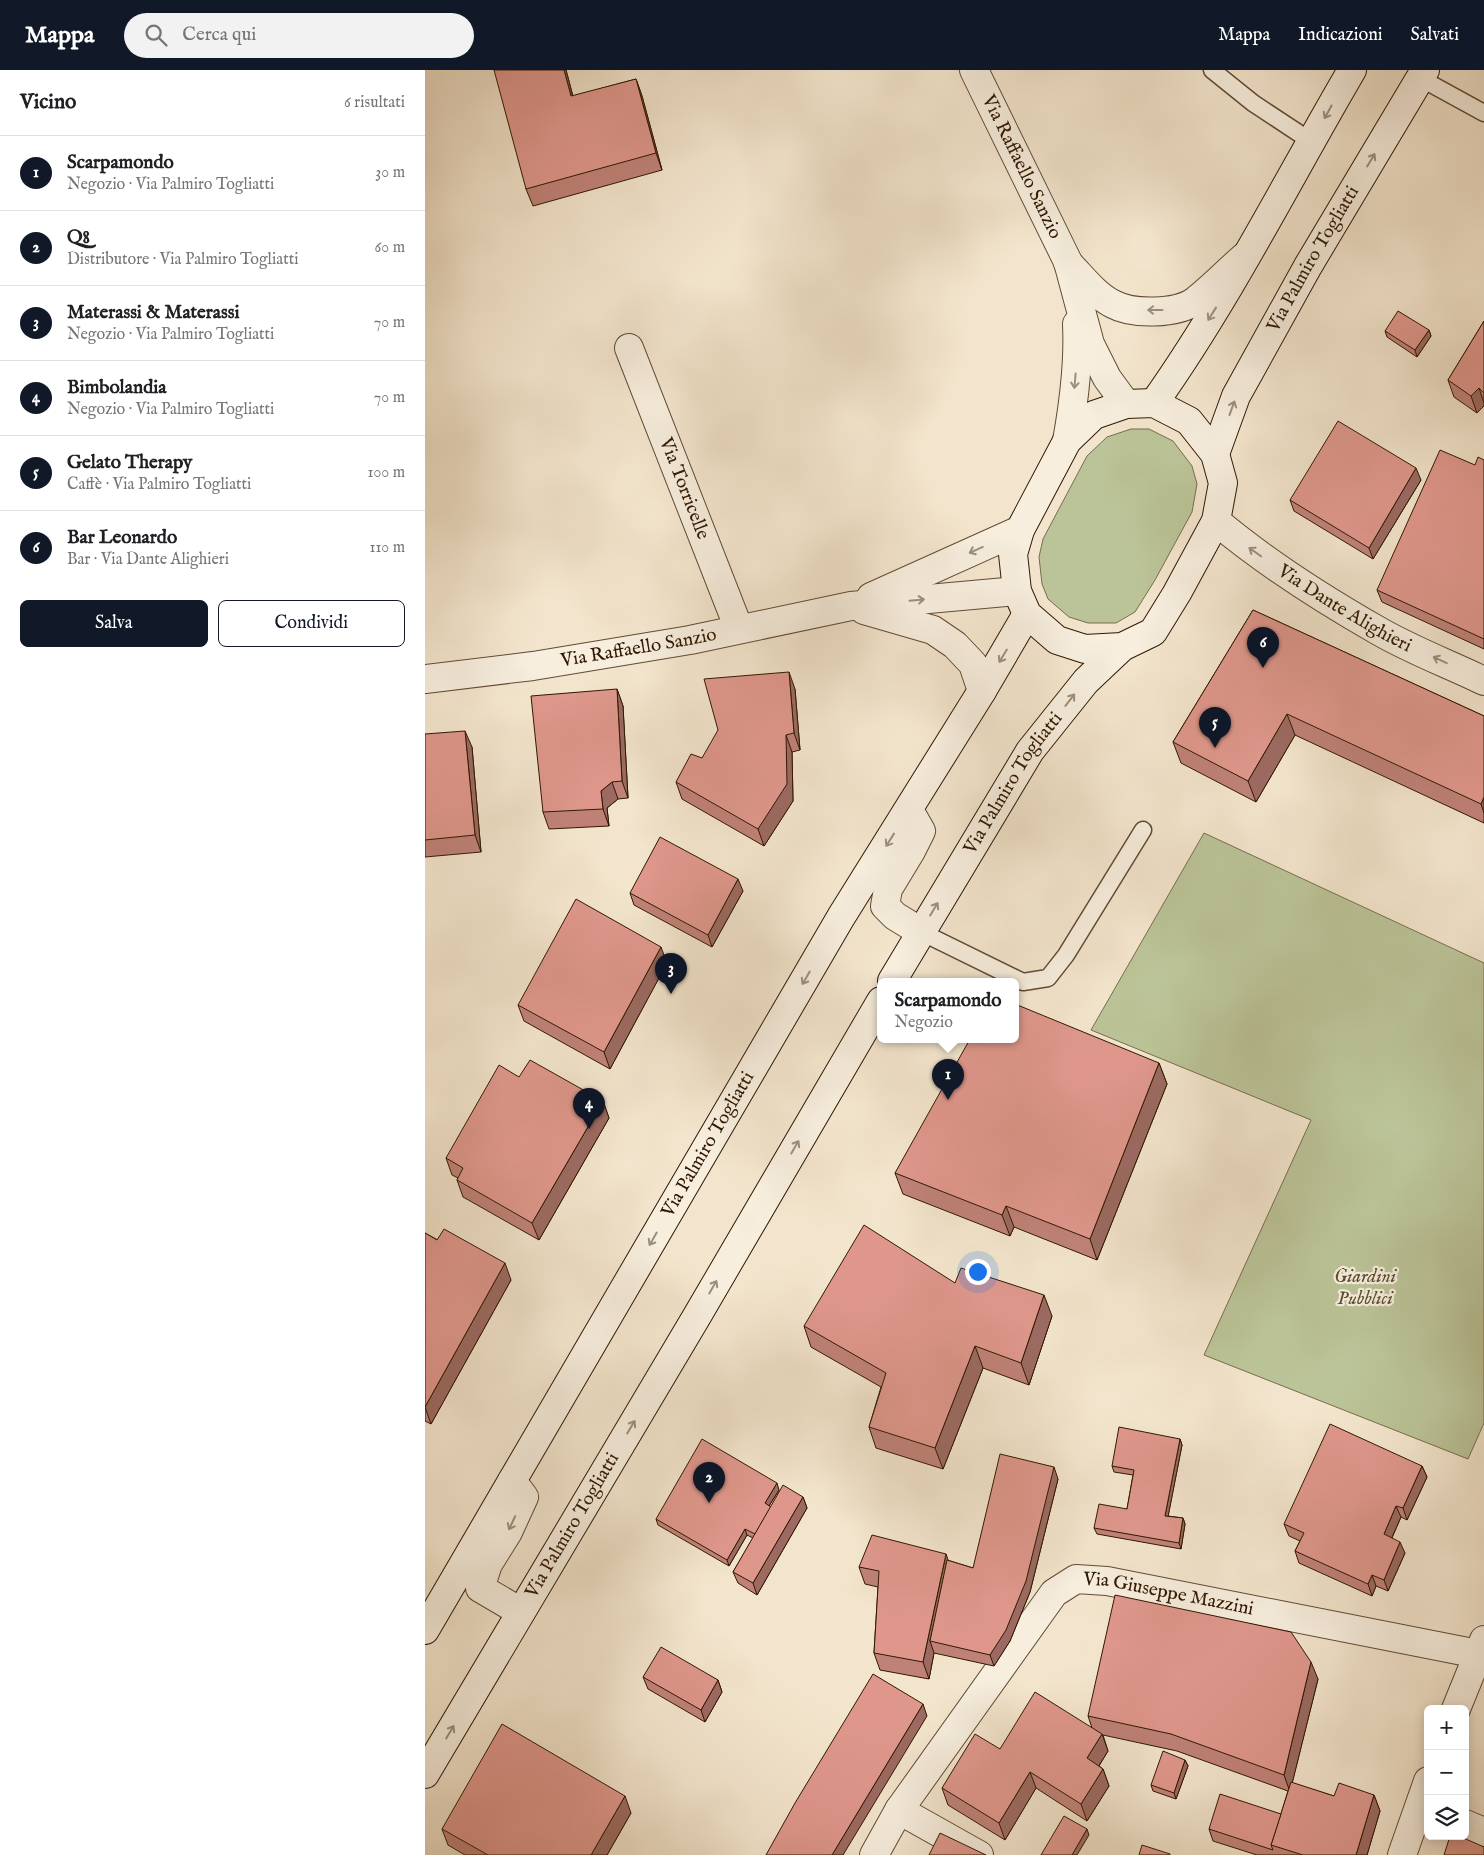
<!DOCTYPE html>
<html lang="it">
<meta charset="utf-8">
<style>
:root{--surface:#fff;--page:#f2f2f2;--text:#202124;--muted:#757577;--line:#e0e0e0;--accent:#111827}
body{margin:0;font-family:"IM FELL English",serif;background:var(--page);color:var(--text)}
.controls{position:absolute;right:15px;bottom:15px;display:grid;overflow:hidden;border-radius:8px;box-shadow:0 2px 12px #0003}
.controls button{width:45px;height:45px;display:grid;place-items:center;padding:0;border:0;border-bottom:1px solid var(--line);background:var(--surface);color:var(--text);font:25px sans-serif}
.you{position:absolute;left:552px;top:1201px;width:18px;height:18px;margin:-12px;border:4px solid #fff;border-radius:50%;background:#1a73e8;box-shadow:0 0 0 8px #1a73e833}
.badge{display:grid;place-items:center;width:32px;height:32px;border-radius:50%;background:var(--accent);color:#fff;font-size:16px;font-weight:700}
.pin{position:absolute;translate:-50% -41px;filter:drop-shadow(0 1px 2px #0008)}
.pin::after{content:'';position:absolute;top:26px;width:18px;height:15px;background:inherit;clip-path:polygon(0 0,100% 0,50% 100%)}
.popup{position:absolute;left:452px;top:908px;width:142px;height:65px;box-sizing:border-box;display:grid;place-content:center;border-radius:8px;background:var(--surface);filter:drop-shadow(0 1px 4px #0005);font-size:16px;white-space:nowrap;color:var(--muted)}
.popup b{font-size:19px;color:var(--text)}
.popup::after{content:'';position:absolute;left:50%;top:100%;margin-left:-10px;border:10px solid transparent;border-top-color:var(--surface)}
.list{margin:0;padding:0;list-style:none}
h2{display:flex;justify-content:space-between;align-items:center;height:65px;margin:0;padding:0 20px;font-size:21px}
h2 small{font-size:16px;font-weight:400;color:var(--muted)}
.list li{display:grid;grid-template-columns:32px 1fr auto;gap:15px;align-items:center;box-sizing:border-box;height:75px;padding:0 20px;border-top:1px solid var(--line)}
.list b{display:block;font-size:19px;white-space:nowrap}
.list p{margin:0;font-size:16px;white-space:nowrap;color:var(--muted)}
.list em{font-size:16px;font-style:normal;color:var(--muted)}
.actions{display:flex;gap:10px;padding:15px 20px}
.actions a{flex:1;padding:11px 0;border:1px solid var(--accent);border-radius:8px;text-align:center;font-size:18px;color:var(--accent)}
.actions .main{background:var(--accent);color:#fff}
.icon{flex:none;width:28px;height:28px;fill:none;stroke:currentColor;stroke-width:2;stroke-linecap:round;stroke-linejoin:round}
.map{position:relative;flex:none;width:1059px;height:1785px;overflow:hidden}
header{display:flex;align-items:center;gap:30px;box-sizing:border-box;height:70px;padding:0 25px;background:var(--accent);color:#fff}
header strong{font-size:24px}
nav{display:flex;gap:28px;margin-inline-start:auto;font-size:18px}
.search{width:350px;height:45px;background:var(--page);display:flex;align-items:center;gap:12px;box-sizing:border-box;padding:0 18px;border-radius:28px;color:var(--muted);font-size:19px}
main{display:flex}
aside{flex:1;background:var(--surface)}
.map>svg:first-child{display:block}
.green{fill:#bbc498;stroke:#766e4c}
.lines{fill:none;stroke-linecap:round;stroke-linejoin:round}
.service-casing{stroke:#614b34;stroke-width:19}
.minor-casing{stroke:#614b34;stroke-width:30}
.tertiary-casing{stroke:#614b34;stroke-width:30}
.secondary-casing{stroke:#301801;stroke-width:30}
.service{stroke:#f7eede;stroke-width:16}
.minor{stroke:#f7eede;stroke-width:28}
.tertiary{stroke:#f7eede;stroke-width:28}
.secondary{stroke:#f7eede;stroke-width:28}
.wall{fill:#c08278;stroke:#301801}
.shaded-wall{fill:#9c6a62;stroke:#301801}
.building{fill:#df978c;stroke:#301801}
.oneway{stroke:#9d8e7b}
.labels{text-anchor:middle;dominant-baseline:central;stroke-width:4.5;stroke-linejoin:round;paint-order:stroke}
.street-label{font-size:19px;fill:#301801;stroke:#f7eede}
.park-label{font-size:19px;font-style:italic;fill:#5a4c2e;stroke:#f7eede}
</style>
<header>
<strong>Mappa</strong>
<div class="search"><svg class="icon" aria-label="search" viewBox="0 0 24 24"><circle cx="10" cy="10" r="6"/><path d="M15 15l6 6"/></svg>Cerca qui</div>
<nav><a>Mappa</a><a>Indicazioni</a><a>Salvati</a></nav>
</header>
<main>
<aside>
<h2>Vicino<small>6 risultati</small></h2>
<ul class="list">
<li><span class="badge">1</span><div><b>Scarpamondo</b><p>Negozio · Via Palmiro Togliatti</p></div><em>30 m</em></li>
<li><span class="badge">2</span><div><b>Q8</b><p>Distributore · Via Palmiro Togliatti</p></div><em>60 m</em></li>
<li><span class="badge">3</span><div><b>Materassi &amp; Materassi</b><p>Negozio · Via Palmiro Togliatti</p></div><em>70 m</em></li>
<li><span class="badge">4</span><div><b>Bimbolandia</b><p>Negozio · Via Palmiro Togliatti</p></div><em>70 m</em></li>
<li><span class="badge">5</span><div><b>Gelato Therapy</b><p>Caffè · Via Palmiro Togliatti</p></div><em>100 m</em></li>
<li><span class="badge">6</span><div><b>Bar Leonardo</b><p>Bar · Via Dante Alighieri</p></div><em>110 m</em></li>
</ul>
<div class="actions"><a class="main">Salva</a><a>Condividi</a></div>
</aside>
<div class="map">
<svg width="1059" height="1785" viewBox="0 0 1059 1785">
<rect width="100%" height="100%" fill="#f3e5cd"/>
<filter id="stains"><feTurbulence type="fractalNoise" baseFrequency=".004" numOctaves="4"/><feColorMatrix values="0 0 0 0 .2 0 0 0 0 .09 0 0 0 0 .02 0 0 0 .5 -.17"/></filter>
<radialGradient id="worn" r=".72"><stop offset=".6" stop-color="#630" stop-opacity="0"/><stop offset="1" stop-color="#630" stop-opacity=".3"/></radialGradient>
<!-- green -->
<g class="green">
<polygon points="706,359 724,359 748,371 767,396 772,414 767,442 730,510 710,542 691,553 663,553 644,547 623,529 617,514 614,487 618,469 662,386 682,367"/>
<polygon points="779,763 1059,893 1059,1353 1043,1389 779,1285 886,1050 666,960"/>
</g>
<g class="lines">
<defs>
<g id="service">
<polyline points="787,0 828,33 887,72"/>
<polyline points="995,8 1059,43"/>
<polyline points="496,862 598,912 623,908 641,885 718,760"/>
</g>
<g id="minor">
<path id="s1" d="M 204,278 L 314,559"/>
<path id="s2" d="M 791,451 C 841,493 896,528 952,560 C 986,580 1024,594 1059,611"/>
<polyline points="446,527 595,460"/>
<polyline points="439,540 508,560 530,575 548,594 557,621"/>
<path id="s3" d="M 0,609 L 108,596 L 265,570 L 426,536 L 592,521"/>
<polyline points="484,740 496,761 486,781 463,819 460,836 470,846 496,862"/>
<polyline points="87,1411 99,1427 83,1462 63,1494 55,1518 96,1542"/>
<polyline points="1031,1639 1059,1570"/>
<polyline points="474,1740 554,1785"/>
<polyline points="1040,1754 1059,1762"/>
<path id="s4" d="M 449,1785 L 474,1740 L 629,1523 L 651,1509 L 682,1511 L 1053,1584"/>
<polyline points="977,1785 1003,1711"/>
</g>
<g id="tertiary">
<path id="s5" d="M 549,0 L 643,192 L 665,274 L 682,308 L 701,334"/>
<path d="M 643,193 C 657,207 670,225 688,234 C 708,245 752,244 770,231 C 787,218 803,201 819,187"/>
<path d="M 642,371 C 649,332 654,294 652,254"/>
</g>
<g id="secondary">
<path d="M 729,333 C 804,227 862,111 927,0"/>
<path id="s6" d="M 790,384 L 811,326 L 883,196 L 1000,0"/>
<path id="s7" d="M 467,911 L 605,681 L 661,611 L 697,577 L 728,562 L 752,523 L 791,451 L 798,413 L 790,384 L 764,351 L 729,333 L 701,334 L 669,345 L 642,371 L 595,460 L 588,484 L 592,521 L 602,544 L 632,570 L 660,579 L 697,577"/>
<path id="s8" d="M 0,1560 L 416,847 L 557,621 L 602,544"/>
<path id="s9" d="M 0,1704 L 272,1246 L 456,931"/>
</g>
</defs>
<!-- service casing -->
<use href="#service" class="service-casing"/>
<!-- minor casing -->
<use href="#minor" class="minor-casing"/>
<!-- tertiary casing -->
<use href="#tertiary" class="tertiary-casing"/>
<!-- secondary casing -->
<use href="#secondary" class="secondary-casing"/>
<!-- service -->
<use href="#service" class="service"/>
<!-- minor -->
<use href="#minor" class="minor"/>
<!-- tertiary -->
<use href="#tertiary" class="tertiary"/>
<!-- secondary -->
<use href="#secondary" class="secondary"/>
</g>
<!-- wall -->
<g class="wall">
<polygon points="141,0 148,26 211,9 217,26 237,100 108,136 101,119"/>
<polygon points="1059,251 1059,336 1052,343 1029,327 1023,310"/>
<polygon points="1004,260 1006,266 992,287 962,267 960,261"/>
<polygon points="1059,390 1059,579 957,532 952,520"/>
<polygon points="996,410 948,489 869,441 865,430"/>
<polygon points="828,540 1059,646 1059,753 870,665 831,732 756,693 748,672"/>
<polygon points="192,619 198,636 203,728 193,729 182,738 184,756 124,759 118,742"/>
<polygon points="370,619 375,680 367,682 368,731 339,776 257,729 251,712 277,688"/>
<polygon points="0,664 47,677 56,782 0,787"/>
<polygon points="318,821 287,877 209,835 205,823"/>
<polygon points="242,893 185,999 99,951 93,935"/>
<polygon points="734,993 742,1014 672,1190 589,1157 585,1166 478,1124 470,1103"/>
<polygon points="178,1031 184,1048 114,1170 38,1127 32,1110 33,1108 27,1105 21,1088"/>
<polygon points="0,1163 86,1210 6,1354 0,1351"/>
<polygon points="530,1213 627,1246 604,1315 558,1298 518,1399 451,1378 444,1357 456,1317 386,1277 379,1256"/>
<polygon points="755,1369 757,1375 743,1446 758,1448 760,1454 756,1479 672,1464 669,1458 702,1439 708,1405 689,1402 687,1396"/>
<polygon points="997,1396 1002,1407 982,1450 976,1447 967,1468 980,1483 963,1521 951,1516 947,1526 874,1493 870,1481 875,1471 864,1466 859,1454"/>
<polygon points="633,1409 605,1522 585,1571 569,1596 509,1583 504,1609 455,1600 449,1583 453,1517 440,1514 434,1497 521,1484 522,1490 548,1498"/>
<polygon points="354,1420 344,1436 346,1437 378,1427 382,1438 332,1525 313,1513 308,1502 328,1468 322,1465 304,1496 233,1455 231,1449"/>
<polygon points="218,1607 293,1610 297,1622 280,1652 223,1619"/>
<polygon points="893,1609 867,1713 909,1726 949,1725 955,1741 942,1785 832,1785 788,1771 784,1759 856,1744 863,1721 752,1681 678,1665 683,1681 674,1696 678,1699 684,1716 662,1751 611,1718 580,1770 523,1735 517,1718 575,1679 667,1658 663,1646"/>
<polygon points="760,1690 763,1696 751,1729 728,1721 726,1715"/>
<polygon points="206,1743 182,1785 40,1785 23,1775 17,1759"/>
</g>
<!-- shaded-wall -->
<g class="shaded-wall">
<polygon points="139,0 141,0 152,43 146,26"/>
<polygon points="211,9 217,26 237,100 231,83"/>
<polygon points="1004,260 1006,266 992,287 990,280"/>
<polygon points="1054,318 1059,333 1059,336 1052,343 1046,326"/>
<polygon points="991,398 996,410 948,489 944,478"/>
<polygon points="364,602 370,619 375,680 369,663"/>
<polygon points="192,619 198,636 203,728 197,711"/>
<polygon points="862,644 870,665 831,732 823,711"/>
<polygon points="40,661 47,677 56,782 50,765"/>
<polygon points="361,665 367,682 368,731 339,776 333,759"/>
<polygon points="187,712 193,729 182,738 184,756 178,739 176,721"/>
<polygon points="1059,727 1059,743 1056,734"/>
<polygon points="313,809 318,821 287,877 283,865"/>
<polygon points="236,877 242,893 185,999 179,982"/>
<polygon points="734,993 742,1014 672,1190 665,1169"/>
<polygon points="178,1031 184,1048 114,1170 107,1153"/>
<polygon points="581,1136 589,1157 585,1166 577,1145"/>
<polygon points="80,1193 86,1210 6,1354 0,1337"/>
<polygon points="619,1225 627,1246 604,1315 596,1293"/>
<polygon points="550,1276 558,1298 518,1399 510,1378"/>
<polygon points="755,1369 757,1375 742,1452 740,1446"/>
<polygon points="997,1396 1002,1407 982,1450 978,1438"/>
<polygon points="629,1397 633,1409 605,1522 585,1571 569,1596 565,1585"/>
<polygon points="352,1413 354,1420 342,1439 340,1433"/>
<polygon points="378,1427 382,1438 332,1525 328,1513"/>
<polygon points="971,1436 976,1447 963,1476 959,1464"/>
<polygon points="758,1448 760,1454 756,1479 754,1473"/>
<polygon points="320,1459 322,1465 304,1496 302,1490"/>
<polygon points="975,1472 980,1483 963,1521 959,1510"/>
<polygon points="521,1484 527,1501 505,1571 509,1583 504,1609 498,1592"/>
<polygon points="947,1505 951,1516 947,1526 943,1514"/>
<polygon points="886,1592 893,1609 865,1722 859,1705"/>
<polygon points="293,1610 297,1622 280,1652 276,1640"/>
<polygon points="498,1634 502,1646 418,1785 407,1785"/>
<polygon points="677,1664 683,1681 668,1705 662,1688"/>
<polygon points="760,1690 763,1696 751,1729 749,1723"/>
<polygon points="678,1699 684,1716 662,1751 656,1734"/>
<polygon points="605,1702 611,1718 580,1770 574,1753"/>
<polygon points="949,1725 955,1741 942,1785 931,1785"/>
<polygon points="200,1726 206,1743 182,1785 166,1785"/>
<polygon points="662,1759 664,1765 652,1785 647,1785"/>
</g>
<!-- building -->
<g class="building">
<polygon points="69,0 139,0 146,26 211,9 231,83 101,119"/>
<polygon points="973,241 1004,260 990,280 960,261"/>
<polygon points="1059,251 1059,323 1054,318 1046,326 1023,310"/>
<polygon points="913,351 991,398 944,478 865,430"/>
<polygon points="1015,380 1050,395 1053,387 1059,390 1059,569 952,520"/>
<polygon points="828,540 1059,646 1059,727 1056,734 862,644 823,711 748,672"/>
<polygon points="364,602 369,663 361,665 362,714 333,759 251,712 266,684 277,688 293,660 279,609"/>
<polygon points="192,619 197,711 187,712 176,721 178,739 118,742 106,626"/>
<polygon points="40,661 50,765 0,770 0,664"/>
<polygon points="235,767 313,809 283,865 205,823"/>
<polygon points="151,829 236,877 179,982 93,935"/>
<polygon points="590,934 734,993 665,1169 581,1136 577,1145 470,1103 545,969 590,969"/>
<polygon points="105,990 178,1031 107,1153 32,1110 38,1098 21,1088 74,995 94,1007"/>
<polygon points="439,1155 530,1213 536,1198 619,1225 596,1293 550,1276 510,1378 444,1357 461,1303 379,1256"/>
<polygon points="19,1159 80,1193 0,1337 0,1163 12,1170"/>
<polygon points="905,1354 997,1396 978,1438 971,1436 959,1464 975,1472 959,1510 947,1505 943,1514 870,1481 879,1463 859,1454"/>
<polygon points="694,1357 755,1369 740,1446 758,1448 754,1473 669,1458 674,1434 702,1439 709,1400 687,1396"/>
<polygon points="277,1369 352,1413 340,1433 346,1437 330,1464 320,1459 302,1490 231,1449"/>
<polygon points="575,1384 629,1397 601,1511 581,1560 565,1585 505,1571 522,1490 548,1498"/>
<polygon points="358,1415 378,1427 328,1513 308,1502"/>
<polygon points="447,1465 521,1484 498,1592 449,1583 454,1501 434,1497"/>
<polygon points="690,1525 866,1562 886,1592 859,1705 746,1664 663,1646"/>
<polygon points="236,1577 293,1610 276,1640 218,1607"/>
<polygon points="448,1604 498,1634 407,1785 341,1785 370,1733"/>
<polygon points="610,1622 677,1664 662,1688 678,1699 656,1734 605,1702 574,1753 517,1718 550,1664 575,1679"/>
<polygon points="77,1654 200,1726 166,1785 63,1785 17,1759"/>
<polygon points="738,1681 760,1690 749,1723 726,1715"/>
<polygon points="866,1712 909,1726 914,1713 949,1725 931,1785 878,1785 846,1775"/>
<polygon points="795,1724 856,1744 846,1775 848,1780 784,1759"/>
<polygon points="639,1746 662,1759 647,1785 616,1785"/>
<polygon points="515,1763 561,1785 504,1785"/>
<polygon points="1025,1766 1034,1766 1059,1777 1059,1785 1019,1785"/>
<polygon points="717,1775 745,1784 745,1785 714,1785"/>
</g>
<!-- one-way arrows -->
<defs><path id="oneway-shaft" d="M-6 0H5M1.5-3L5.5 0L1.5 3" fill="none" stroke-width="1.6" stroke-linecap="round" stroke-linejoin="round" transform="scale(1.25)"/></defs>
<g class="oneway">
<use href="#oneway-shaft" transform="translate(903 42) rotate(119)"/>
<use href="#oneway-shaft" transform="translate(946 90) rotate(-59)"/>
<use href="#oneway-shaft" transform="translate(730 240) rotate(-180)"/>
<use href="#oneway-shaft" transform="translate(787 244) rotate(122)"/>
<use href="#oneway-shaft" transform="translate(650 311) rotate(95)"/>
<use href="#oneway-shaft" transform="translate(807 338) rotate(-70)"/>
<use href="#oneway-shaft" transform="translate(551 480) rotate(156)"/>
<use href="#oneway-shaft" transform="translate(830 482) rotate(-145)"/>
<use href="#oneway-shaft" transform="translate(492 530) rotate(-5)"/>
<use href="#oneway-shaft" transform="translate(578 586) rotate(121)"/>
<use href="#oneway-shaft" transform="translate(1015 590) rotate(-155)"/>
<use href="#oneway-shaft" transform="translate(645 630) rotate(-52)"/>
<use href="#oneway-shaft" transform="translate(465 770) rotate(122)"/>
<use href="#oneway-shaft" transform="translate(509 839) rotate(-59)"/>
<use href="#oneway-shaft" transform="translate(381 908) rotate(120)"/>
<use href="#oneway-shaft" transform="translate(370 1077) rotate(-60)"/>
<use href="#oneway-shaft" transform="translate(228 1169) rotate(120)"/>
<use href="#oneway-shaft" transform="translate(288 1217) rotate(-60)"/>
<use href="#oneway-shaft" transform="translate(206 1357) rotate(-59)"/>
<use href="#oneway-shaft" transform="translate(87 1453) rotate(115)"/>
<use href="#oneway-shaft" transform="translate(25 1662) rotate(-59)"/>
</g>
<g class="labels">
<!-- street labels -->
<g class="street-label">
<text stroke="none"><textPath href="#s5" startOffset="108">Via Raffaello Sanzio</textPath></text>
<text stroke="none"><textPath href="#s6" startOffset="219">Via Palmiro Togliatti</textPath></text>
<text stroke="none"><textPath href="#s1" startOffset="151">Via Torricelle</textPath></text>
<text stroke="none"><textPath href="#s2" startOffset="156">Via Dante Alighieri</textPath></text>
<text stroke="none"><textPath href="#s3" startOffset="216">Via Raffaello Sanzio</textPath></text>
<text stroke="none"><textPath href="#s7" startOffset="232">Via Palmiro Togliatti</textPath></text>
<text stroke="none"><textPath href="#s8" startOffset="562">Via Palmiro Togliatti</textPath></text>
<text stroke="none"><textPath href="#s9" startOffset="289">Via Palmiro Togliatti</textPath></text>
<text stroke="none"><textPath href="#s4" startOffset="438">Via Giuseppe Mazzini</textPath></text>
</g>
<!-- park labels -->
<g class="park-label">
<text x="940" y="1207">Giardini<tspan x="940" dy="22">Pubblici</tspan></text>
</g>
</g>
<rect width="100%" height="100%" filter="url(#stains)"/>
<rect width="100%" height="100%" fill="url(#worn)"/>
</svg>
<div class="controls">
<button>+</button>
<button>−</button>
<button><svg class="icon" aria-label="layers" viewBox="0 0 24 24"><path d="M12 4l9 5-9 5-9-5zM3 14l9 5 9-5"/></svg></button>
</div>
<div class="you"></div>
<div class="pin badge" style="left:523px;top:1030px">1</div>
<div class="popup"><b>Scarpamondo</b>Negozio</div>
<div class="pin badge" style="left:284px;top:1433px">2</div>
<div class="pin badge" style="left:246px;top:924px">3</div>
<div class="pin badge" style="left:164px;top:1059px">4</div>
<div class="pin badge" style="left:790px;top:678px">5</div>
<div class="pin badge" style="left:838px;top:598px">6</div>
</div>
</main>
